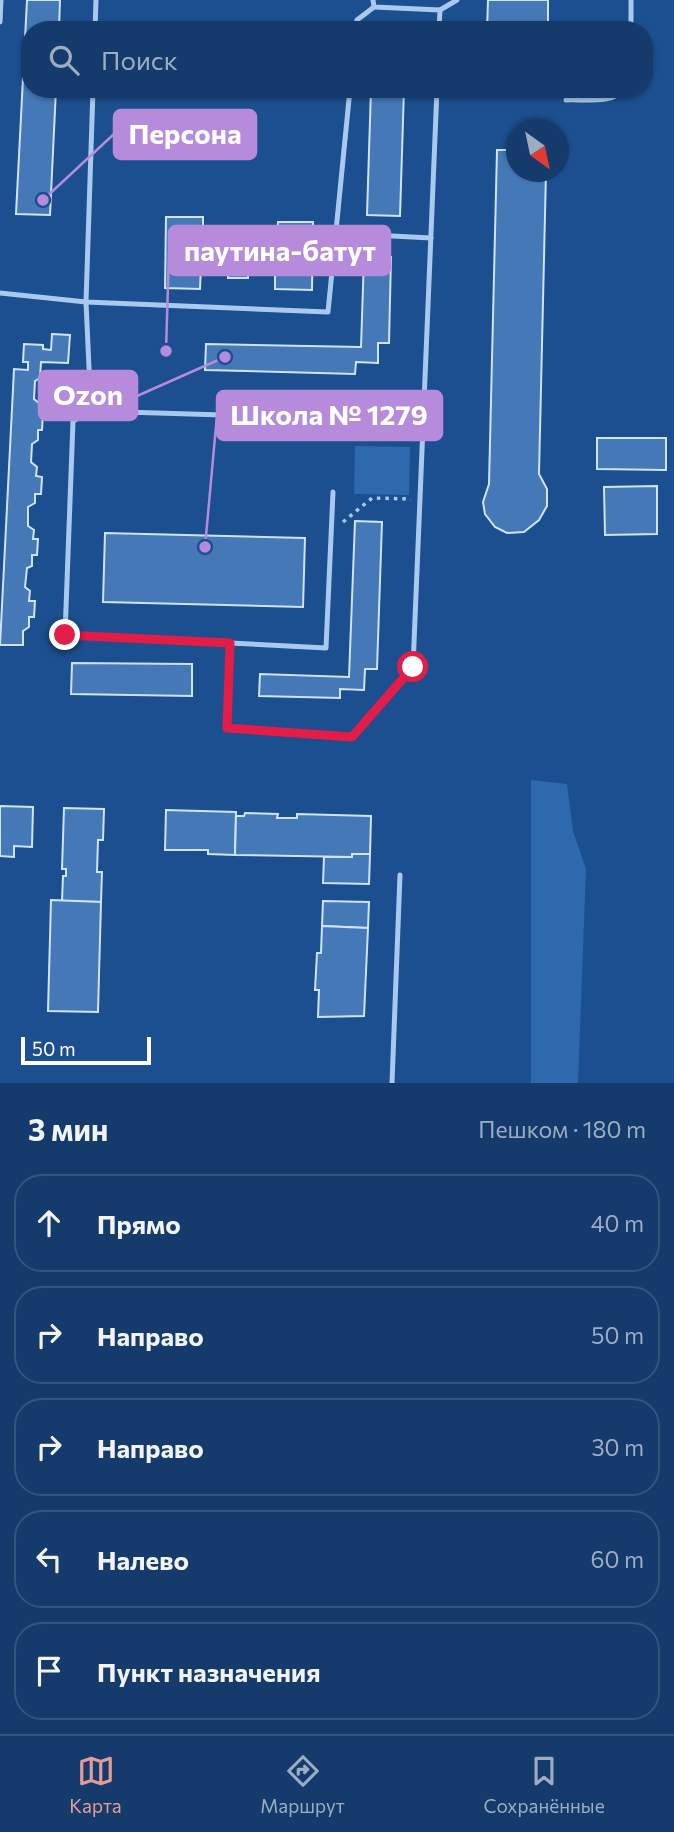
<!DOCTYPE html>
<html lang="ru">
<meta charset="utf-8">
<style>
:root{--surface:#143b6b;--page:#1d4271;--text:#f1f3f6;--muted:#9dadc1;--line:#33557e;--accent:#e69b98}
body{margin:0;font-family:Commissioner,sans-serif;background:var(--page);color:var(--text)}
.compass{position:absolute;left:506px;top:119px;width:63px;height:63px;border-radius:50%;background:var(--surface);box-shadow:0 2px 5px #0004;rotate:147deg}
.scale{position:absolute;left:21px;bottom:18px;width:130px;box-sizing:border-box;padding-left:7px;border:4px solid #fff;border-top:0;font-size:19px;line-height:24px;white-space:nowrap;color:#fff;-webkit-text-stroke:5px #1b4f8f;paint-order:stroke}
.stop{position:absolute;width:21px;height:21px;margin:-16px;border:5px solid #e11d48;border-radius:50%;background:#fff}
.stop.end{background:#e11d48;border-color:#fff;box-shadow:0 2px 7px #0008}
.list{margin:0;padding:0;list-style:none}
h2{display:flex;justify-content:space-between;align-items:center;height:91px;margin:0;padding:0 28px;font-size:30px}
h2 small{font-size:23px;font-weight:400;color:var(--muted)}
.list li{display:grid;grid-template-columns:46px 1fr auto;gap:21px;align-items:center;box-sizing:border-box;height:98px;margin:0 14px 14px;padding:0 14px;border:2px solid var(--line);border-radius:28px}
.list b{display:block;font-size:26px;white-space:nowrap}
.list em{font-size:23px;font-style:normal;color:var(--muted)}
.icon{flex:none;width:38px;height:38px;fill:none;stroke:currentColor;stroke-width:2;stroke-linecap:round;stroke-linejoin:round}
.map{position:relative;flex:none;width:674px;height:1083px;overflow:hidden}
.search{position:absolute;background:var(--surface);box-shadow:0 2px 5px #0004;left:21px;right:21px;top:21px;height:77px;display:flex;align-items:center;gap:18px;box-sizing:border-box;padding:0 24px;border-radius:28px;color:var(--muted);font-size:26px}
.sheet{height:651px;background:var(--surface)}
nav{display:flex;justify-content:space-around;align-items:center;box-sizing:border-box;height:98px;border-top:2px solid var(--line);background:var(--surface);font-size:19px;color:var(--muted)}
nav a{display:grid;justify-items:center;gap:4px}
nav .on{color:var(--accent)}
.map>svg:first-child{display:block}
.green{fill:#2e69ad}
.building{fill:#4478b7;stroke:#cfe3fa;stroke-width:2}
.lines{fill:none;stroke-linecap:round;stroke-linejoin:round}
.path{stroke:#a9c9ee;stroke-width:3.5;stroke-dasharray:3.5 5;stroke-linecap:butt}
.service{stroke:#a9c9ee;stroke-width:5}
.route{stroke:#e11d48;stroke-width:9}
.leader{fill:none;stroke:#b68bdc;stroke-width:2.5}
.callout-dot{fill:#b68bdc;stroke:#1b4f8f;stroke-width:2.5}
.callout{fill:#b68bdc;stroke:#b68bdc;stroke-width:2.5}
.callout-label{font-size:28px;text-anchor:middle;font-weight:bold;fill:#fff}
</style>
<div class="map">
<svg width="674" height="1083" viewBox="0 0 674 1083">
<rect width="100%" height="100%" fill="#1b4f8f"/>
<!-- green -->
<g class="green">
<polygon points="355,446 410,447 409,495 354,494"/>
<polygon points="531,780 567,784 573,831 586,869 578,1083 531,1083"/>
</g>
<!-- building -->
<g class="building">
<polygon points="27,0 60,0 59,30 30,30 30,89 56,89 50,215 16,214"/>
<polygon points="488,0 548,0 548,30 487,30"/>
<polygon points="371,89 404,89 400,216 367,215"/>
<polygon points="497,150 516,150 516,172 546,172 539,474 547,489 547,506 539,520 524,532 507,533 495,527 485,514 483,502 489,484"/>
<polygon points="166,217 203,217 203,242 211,242 211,238 230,239 230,232 249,233 249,240 265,240 265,245 277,245 278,222 313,222 312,290 275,289 275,262 265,262 265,271 248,270 248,278 228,278 228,272 212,272 212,266 201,266 200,289 165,288"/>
<polygon points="364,257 391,257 389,343 378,343 378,363 356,362 355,374 205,370 206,344 361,347"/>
<polygon points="52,334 70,335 68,363 41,362 40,378 35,381 34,399 40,404 39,413 43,413 42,430 38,430 38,440 32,444 31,462 37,467 36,476 42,477 41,494 35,494 35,503 28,507 28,526 34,530 33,539 38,539 37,555 32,555 32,566 27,568 25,587 30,591 29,601 35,601 34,617 29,617 29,627 23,631 23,645 0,645 14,369 28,370 28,362 23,362 24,344 43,345 43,349 51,350"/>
<polygon points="597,438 666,438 666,470 597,469"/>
<polygon points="657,486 657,534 605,535 604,487"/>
<polygon points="355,521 382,522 377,669 365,669 364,690 340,689 340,698 259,696 260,674 349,677"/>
<polygon points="105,533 305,538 303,607 103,602"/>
<polygon points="72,663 192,664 192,696 71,694"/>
<polygon points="0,806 33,807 32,847 14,846 14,857 0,856"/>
<polygon points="64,808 104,809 103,840 98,840 97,872 102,872 101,902 62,901 63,876 66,876 66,869 62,869"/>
<polygon points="166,810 236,812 235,855 208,854 208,850 165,850"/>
<polygon points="245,813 278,814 277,818 297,818 297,814 371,816 370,854 352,854 352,857 235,855 236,816 244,816"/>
<polygon points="352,854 370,854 369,884 323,883 324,857 352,857"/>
<polygon points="51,900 101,902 98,1012 48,1011"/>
<polygon points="323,901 369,902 368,928 322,926"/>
<polygon points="322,926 368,928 364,1016 318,1017 319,990 315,990 317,953 321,953"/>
</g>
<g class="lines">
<!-- path -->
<polyline class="path" points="343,522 372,498 411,499"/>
<!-- service -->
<g class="service">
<polyline points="373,0 374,7 440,10 439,30"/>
<polyline points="440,10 457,0"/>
<polyline points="0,22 1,0"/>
<polyline points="95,30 96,0"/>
<polyline points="356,30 357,20 374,7"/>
<polyline points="631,30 631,0"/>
<polyline points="93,89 86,302 91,411 73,421 65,635 230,643 227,728 352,737 413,667 437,89"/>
<path d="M 566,100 C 583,99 614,104 625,89"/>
<polyline points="334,233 431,238"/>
<polyline points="0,293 86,302 328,312 350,89"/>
<polyline points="91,411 425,421"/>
<polyline points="230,643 326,648 333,492"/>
<polyline points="392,1083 400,875"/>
</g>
</g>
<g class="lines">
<!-- route -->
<polyline class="route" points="65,635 230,643 227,728 352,737 413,667"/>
</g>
<!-- callouts -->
<path class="leader" d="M43 200L114 134M166 351L169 251M225 357L137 396M205 547L217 415"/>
<g class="callout-dot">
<circle cx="43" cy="200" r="7"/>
<circle cx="166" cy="351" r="7"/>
<circle cx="225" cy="357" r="7"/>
<circle cx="205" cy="547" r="7"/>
</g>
<g class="callout">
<rect x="114" y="110" width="142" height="49" rx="7"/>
<rect x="169" y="226" width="221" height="49" rx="7"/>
<rect x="39" y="371" width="98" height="49" rx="7"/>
<rect x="217" y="391" width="225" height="49" rx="7"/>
</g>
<g class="callout-label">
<text x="185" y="144">Персона</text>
<text x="280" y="261">паутина-батут</text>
<text x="88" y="405">Ozon</text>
<text x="329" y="425">Школа № 1279</text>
</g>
</svg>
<svg class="compass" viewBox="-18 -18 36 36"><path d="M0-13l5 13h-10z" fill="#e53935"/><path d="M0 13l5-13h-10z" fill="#9dadc1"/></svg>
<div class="scale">50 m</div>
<div class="stop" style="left:413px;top:667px"></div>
<div class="stop end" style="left:65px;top:635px"></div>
<div class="search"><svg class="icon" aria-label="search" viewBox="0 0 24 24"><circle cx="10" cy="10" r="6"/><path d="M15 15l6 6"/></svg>Поиск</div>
</div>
<section class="sheet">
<h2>3 мин<small>Пешком · 180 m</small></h2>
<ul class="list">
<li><svg class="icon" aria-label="ahead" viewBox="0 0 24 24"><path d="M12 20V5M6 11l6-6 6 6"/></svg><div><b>Прямо</b></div><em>40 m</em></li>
<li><svg class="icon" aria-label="right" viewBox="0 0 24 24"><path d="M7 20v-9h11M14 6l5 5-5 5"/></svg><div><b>Направо</b></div><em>50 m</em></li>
<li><svg class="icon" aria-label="right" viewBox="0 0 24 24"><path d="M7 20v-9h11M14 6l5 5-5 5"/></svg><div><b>Направо</b></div><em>30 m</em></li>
<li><svg class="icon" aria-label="left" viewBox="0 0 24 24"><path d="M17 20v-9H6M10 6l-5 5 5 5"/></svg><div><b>Налево</b></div><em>60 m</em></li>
<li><svg class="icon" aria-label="arrive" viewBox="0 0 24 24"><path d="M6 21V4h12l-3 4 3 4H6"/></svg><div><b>Пункт назначения</b></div></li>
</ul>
</section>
<nav>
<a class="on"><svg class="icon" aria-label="map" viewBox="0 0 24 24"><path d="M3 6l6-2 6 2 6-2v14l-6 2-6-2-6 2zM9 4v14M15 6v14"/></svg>Карта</a>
<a><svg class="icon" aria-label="directions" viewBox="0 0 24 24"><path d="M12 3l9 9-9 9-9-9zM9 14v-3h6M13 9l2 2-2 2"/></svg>Маршрут</a>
<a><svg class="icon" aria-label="saved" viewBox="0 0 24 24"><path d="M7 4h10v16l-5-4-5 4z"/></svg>Сохранённые</a>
</nav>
